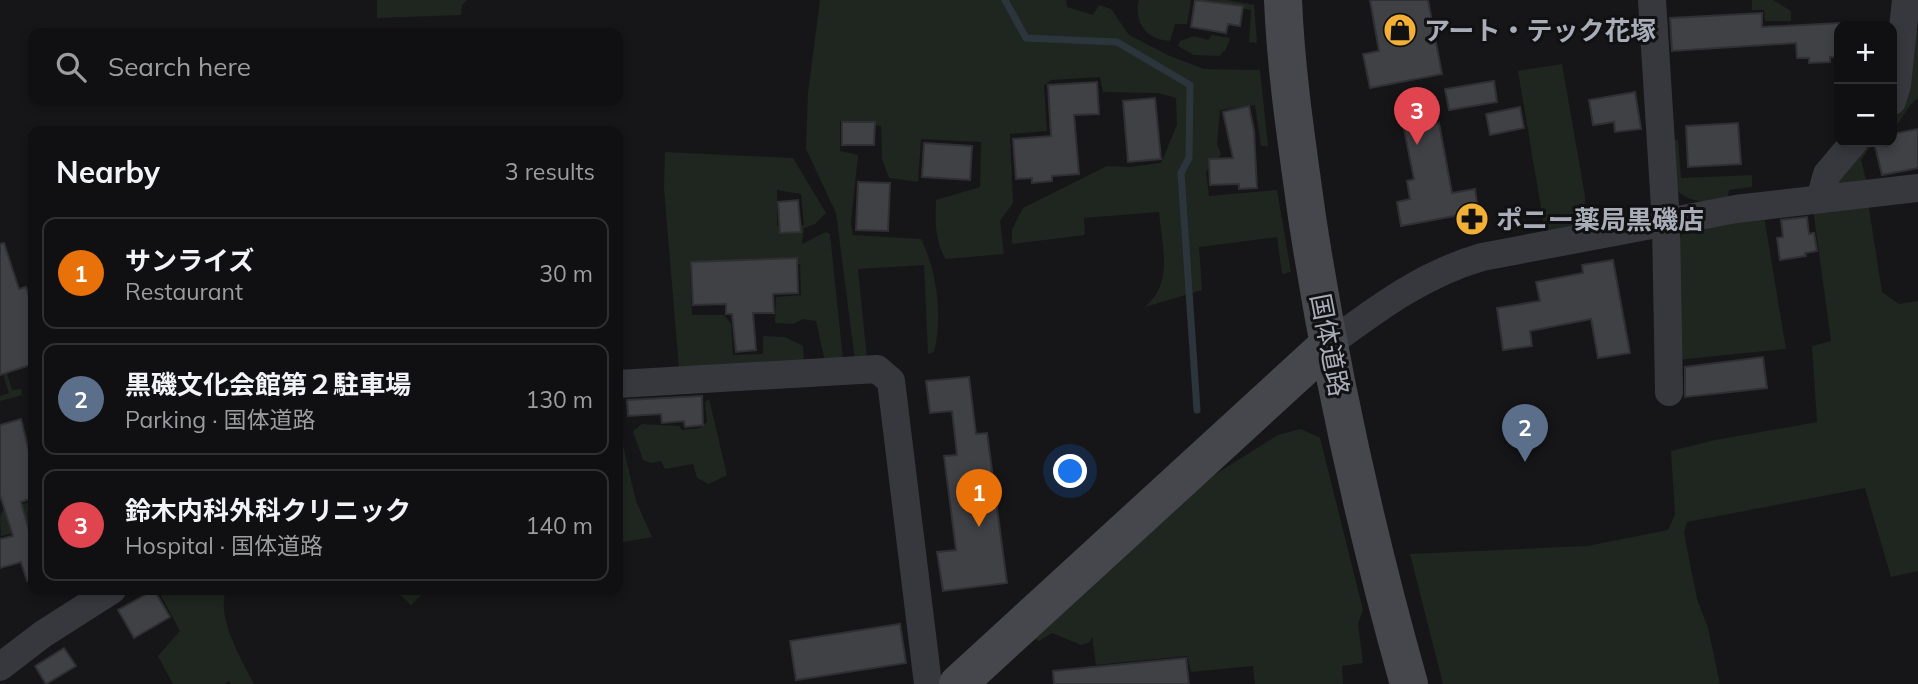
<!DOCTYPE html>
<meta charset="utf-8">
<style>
:root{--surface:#101012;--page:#1e1e20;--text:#f1f3f6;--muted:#9c9d9f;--line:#303032;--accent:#f2b134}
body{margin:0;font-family:Mulish,"Noto Sans JP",sans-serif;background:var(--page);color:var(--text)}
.controls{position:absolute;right:21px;top:21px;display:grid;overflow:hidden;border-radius:14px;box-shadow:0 4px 10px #0003}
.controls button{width:63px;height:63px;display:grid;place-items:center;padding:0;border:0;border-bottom:2px solid var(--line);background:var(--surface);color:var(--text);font:35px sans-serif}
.you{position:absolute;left:1071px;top:472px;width:24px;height:24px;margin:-18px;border:5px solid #fff;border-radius:50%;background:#1a73e8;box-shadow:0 0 0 10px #1a73e833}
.badge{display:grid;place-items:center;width:46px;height:46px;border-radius:50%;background:var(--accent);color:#fff;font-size:23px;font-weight:700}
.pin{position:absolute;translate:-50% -58px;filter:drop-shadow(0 2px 4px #0008)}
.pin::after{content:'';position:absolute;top:37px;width:24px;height:21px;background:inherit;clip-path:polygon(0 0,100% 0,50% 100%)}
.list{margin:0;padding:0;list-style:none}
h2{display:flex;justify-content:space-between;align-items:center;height:91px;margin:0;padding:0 28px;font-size:30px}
h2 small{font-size:23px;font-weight:400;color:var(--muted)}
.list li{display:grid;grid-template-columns:46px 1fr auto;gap:21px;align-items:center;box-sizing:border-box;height:112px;margin:0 14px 14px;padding:0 14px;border:2px solid var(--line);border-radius:14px}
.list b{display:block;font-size:26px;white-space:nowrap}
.list p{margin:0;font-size:23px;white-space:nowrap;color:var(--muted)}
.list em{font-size:23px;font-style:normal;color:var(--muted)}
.icon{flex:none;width:38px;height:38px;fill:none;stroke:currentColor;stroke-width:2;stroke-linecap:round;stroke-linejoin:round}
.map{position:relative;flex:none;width:1918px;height:684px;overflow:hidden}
.search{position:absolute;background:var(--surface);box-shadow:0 4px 10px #0003;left:28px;top:28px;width:595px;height:77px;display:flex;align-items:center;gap:18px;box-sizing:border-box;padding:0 24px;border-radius:14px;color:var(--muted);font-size:26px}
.panel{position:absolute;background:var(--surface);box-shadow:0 4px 10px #0003;left:28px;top:126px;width:595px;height:469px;border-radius:14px}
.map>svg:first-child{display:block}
.green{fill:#1e261f;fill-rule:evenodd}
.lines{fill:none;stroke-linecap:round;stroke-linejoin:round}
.stream{stroke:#2c353c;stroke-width:7}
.building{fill:#404145;stroke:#303034;stroke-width:2}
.street{stroke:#37383d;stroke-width:28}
.secondary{stroke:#45474d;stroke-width:38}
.labels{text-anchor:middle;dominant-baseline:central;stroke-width:6;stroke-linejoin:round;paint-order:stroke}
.poi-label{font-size:26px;font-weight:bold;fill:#a8adb8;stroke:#111113;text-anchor:start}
.street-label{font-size:26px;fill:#a8adb8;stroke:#111113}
</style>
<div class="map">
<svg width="1918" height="684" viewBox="0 0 1918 684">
<rect width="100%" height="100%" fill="#161618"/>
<!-- green -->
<g class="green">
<polygon points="377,0 467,0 462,5 461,15 377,18"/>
<path d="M 820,0 L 1066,0 L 1067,7 L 1093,15 L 1099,5 L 1111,9 L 1129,35 L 1170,56 L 1204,69 L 1260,70 L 1268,146 L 1261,146 L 1255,105 L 1220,110 L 1217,144 L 1221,154 L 1206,172 L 1209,196 L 1277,190 L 1291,272 L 1282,274 L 1277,237 L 1199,247 L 1202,290 L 1145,307 C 1174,282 1162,247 1159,212 L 1084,218 L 1085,235 L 1012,244 L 1012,229 L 1023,208 L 1107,166 L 1129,167 L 1161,163 L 1177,125 L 1176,98 L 1158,93 L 1103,92 L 1100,77 L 1051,80 L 1044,86 L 1047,131 L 1010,134 L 1013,203 L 1000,221 L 1004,254 L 946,259 C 935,244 935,219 936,200 L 980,187 L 981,142 L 921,139 L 918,182 L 889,178 L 882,159 L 881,126 L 840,121 L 840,151 L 858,155 L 851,223 L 853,235 L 921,239 C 937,271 943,317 934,352 L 928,354 L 924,265 L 858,269 L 867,359 L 855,361 L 836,213 L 806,149 L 808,93 Z"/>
<path d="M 1139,0 L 1191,0 L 1187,24 L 1175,24 L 1170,41 C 1147,40 1133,22 1139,0 Z"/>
<polygon points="1198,0 1227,0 1254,5 1257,43 1249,42 1251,10"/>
<polygon points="1752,0 1773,0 1791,11 1791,21 1765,21 1764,10 1752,10"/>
<path d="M 1913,31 L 1918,31 L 1918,98 C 1906,106 1904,120 1892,129 L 1892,112 Z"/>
<polygon points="1212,35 1230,38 1226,49 1219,56 1194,55 1178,46 1180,41 1194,36 1208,40"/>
<polygon points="1562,64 1585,196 1585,211 1572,231 1546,238 1518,71"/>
<path d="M 1678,140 L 1681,178 L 1752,175 L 1752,187 L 1729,190 L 1728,198 C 1704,202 1691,205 1673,187 L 1670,141 Z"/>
<polygon points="1862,142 1874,142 1861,160 1867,184 1834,187"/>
<path d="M 665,152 L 793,158 L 826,213 L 815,224 L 804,228 L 802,244 L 826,232 L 830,234 L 843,359 L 825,361 L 816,321 L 803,319 L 793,324 L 775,323 L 776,297 L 801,295 L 800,264 L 690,268 L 692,315 L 724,315 L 731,324 L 733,355 L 763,354 L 763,336 L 785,337 L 803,346 L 804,362 L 679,368 L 664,188 ZM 777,190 L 801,194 L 804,225 L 777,226 Z"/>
<polygon points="1868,202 1882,292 1899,304 1918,301 1918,571 1891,577 1865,488 1687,522 1684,533 1697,599 1708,628 1720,684 1443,684 1410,554 1587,546 1668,530 1675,514 1671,451 1715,440 1817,422 1812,346 1831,341 1813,209"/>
<polygon points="1764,216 1786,349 1676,360 1677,243 1684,231"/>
<polygon points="1,354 12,390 21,389 22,395 0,401 0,396 9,393 0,364"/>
<polygon points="709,399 727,475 709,484 697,478 693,464 665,469 661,461 651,463 643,460 633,431 642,424 679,426 682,430 700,428 707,422 705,402"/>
<polygon points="618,424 636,501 652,537 618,543"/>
<polygon points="1301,429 1320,438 1363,610 1358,624 1363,663 1342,666 1343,684 1255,684 1253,666 1191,672 1187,656 1096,665 1092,636 1090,642 1081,645 1052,633 1039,641 1026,635 1182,495 1278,435"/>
<polygon points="33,501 33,528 1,536 0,517 3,510"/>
<path d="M 158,590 L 226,590 C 216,617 241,659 254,684 L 231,684 L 229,681 L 224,684 L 173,684 L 158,656 L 180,631 Z"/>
<polygon points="395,590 426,590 411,605"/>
</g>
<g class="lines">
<!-- stream -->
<polyline class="stream" points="1005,0 1026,38 1117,42 1190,85 1189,158 1181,173 1197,410"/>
</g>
<!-- building -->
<g class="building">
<polygon points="1195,0 1243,6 1240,26 1228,24 1226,33 1191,27"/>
<polygon points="1370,0 1428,0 1442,74 1370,88 1363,54 1379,51"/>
<polygon points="1762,13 1762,27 1839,23 1839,57 1830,57 1830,62 1809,63 1809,58 1797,58 1796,43 1672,51 1670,18"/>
<polygon points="1494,81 1497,102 1449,110 1445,89"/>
<polygon points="1097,82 1099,114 1074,115 1079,174 1052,176 1052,181 1032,183 1032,178 1016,179 1013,139 1051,136 1048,85"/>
<polygon points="1635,92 1641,129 1615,132 1614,122 1593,125 1589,100"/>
<polygon points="1155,98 1161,159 1128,162 1123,101"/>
<polygon points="1249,106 1254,131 1257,188 1239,189 1239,184 1210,185 1209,159 1233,158 1223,112"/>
<polygon points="1520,107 1524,128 1490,135 1486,114"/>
<polygon points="842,122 875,122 874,145 842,145"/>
<polygon points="1439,123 1452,193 1475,189 1480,224 1462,227 1460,215 1401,226 1397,202 1410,199 1407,181 1414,179 1404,129"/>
<polygon points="1738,123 1741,164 1688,167 1686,126"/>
<polygon points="1918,129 1918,168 1882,175 1874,142 1892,142 1892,134"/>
<polygon points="924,143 972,146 970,180 922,177"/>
<polygon points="858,182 890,183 888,231 856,230"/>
<polygon points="798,200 801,232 780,233 778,202"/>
<polygon points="1807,217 1809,234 1814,233 1817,251 1805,253 1806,256 1780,260 1777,238 1783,237 1781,220"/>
<polygon points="4,243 19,289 26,287 33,310 33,364 0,375 0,244"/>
<polygon points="797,258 798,293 773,294 774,313 753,313 756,350 736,352 732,314 726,314 726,304 693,305 691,262"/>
<polygon points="1613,260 1630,353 1598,358 1591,319 1530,331 1532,346 1503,350 1497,308 1540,301 1536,282 1583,273 1582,265"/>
<polygon points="1763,357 1767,388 1685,397 1685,367"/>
<polygon points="969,377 976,434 987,433 1007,583 943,591 937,552 956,550 944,456 957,455 952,411 930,413 926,381"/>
<polygon points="702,396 703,425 685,427 684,421 662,423 661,414 628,416 627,400"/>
<polygon points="21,419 33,468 33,498 21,502 33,544 33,579 27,581 21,562 0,568 0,539 13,536 0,495 0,425"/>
<polygon points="154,590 170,617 134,638 118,610"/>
<polygon points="900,624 906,663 796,680 790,641"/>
<polygon points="64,648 76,666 46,684 35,666"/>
<polygon points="1186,658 1189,684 1054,684 1053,671"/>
</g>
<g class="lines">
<!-- street -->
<g class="street">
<polyline points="1652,0 1666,223 1669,392"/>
<polyline points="1892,101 1897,85 1906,0"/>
<polyline points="1820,199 1827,174 1854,142"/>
<path d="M 1329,344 C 1378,308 1423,274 1482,257 L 1736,209 L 1918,188"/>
<polyline points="618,384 877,369 891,381 928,684"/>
<polyline points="0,667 43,634 112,590"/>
</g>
<!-- secondary -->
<g class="secondary">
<path d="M 1283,0 C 1286,73 1297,144 1307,217 C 1331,374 1366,531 1409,684"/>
<polyline points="958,684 1329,344"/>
</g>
</g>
<!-- icons -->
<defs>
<symbol id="shop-disc" viewBox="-11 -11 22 22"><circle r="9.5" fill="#f2b134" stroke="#111113"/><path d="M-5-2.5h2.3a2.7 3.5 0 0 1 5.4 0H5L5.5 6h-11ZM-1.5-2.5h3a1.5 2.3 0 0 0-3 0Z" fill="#111"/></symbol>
<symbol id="pharmacy-disc" viewBox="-11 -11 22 22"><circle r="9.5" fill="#f2b134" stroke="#111113"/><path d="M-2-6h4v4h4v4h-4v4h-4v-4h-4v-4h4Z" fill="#111"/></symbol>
</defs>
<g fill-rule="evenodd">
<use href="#shop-disc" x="1381" y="11" width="38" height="38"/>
<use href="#pharmacy-disc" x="1453" y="200" width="38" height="38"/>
</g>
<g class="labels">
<!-- poi labels -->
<g class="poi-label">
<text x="1424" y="30">アート・テック花塚</text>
<text x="1496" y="219">ポニー薬局黒磯店</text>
</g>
<!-- street labels -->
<g class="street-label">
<text transform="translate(1330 345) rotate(79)">国体道路</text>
</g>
</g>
</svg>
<div class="controls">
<button>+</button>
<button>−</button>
</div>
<div class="you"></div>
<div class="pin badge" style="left:979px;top:527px;background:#e8710a">1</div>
<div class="pin badge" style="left:1525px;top:462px;background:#5c6f8a">2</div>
<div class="pin badge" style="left:1417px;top:145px;background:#e0444e">3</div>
<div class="search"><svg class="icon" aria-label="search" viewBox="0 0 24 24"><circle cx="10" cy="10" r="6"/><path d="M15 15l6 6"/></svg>Search here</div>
<section class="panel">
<h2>Nearby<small>3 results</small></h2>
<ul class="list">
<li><span class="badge" style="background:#e8710a">1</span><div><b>サンライズ</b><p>Restaurant</p></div><em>30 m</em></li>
<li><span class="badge" style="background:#5c6f8a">2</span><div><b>黒磯文化会館第２駐車場</b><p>Parking · 国体道路</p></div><em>130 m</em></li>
<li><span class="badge" style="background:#e0444e">3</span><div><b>鈴木内科外科クリニック</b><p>Hospital · 国体道路</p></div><em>140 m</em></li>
</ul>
</section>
</div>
